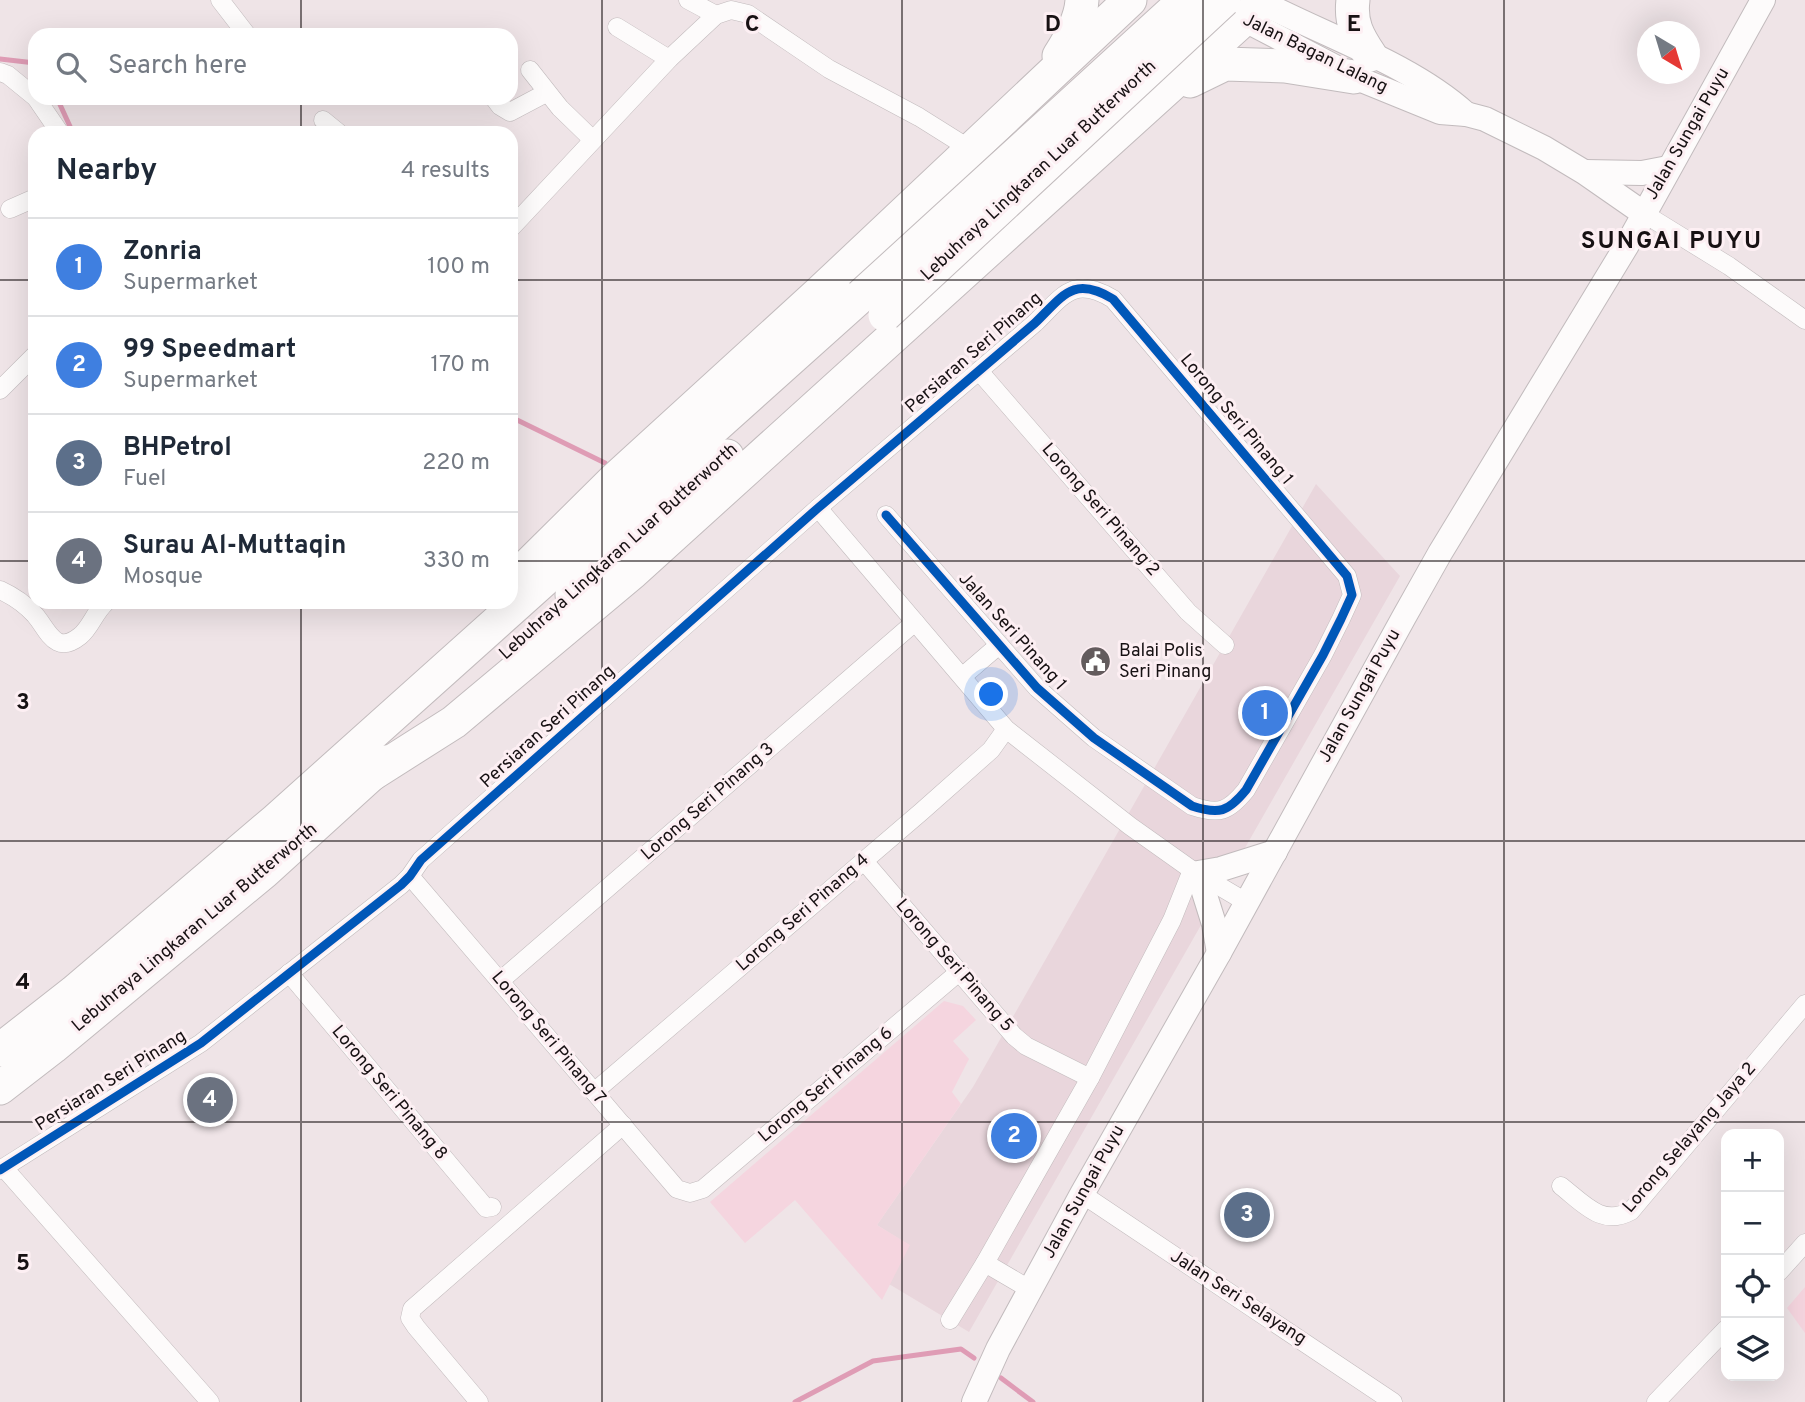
<!DOCTYPE html>
<meta charset="utf-8">
<style>
:root{--surface:#fff;--page:#f6f6f7;--text:#1f2937;--muted:#747a83;--line:#e0e1e3;--accent:#635b5d}
body{margin:0;font-family:Overpass,sans-serif;background:var(--page);color:var(--text)}
.controls{position:absolute;right:21px;bottom:21px;display:grid;overflow:hidden;border-radius:14px;box-shadow:0 7px 28px #0002}
.controls button{width:63px;height:63px;display:grid;place-items:center;padding:0;border:0;border-bottom:2px solid var(--line);background:var(--surface);color:var(--text);font:35px sans-serif}
.compass{position:absolute;left:1637px;top:21px;width:63px;height:63px;border-radius:50%;background:var(--surface);box-shadow:0 7px 28px #0002;rotate:142deg}
.you{position:absolute;left:992px;top:695px;width:24px;height:24px;margin:-18px;border:5px solid #fff;border-radius:50%;background:#1a73e8;box-shadow:0 0 0 10px #1a73e833}
.badge{display:grid;place-items:center;width:46px;height:46px;border-radius:50%;background:var(--accent);color:#fff;font-size:23px;font-weight:700}
.pin{position:absolute;translate:-50% -50%;border:4px solid #fff;box-shadow:0 2px 7px #0006}
.list{margin:0;padding:0;list-style:none}
h2{display:flex;justify-content:space-between;align-items:center;height:91px;margin:0;padding:0 28px;font-size:30px}
h2 small{font-size:23px;font-weight:400;color:var(--muted)}
.list li{display:grid;grid-template-columns:46px 1fr auto;gap:21px;align-items:center;box-sizing:border-box;height:98px;padding:0 28px;border-top:2px solid var(--line)}
.list b{display:block;font-size:26px;white-space:nowrap}
.list p{margin:0;font-size:23px;white-space:nowrap;color:var(--muted)}
.list em{font-size:23px;font-style:normal;color:var(--muted)}
.icon{flex:none;width:38px;height:38px;fill:none;stroke:currentColor;stroke-width:2;stroke-linecap:round;stroke-linejoin:round}
.map{position:relative;flex:none;width:1805px;height:1402px;overflow:hidden}
.search{position:absolute;background:var(--surface);box-shadow:0 7px 28px #0002;left:28px;top:28px;width:490px;height:77px;display:flex;align-items:center;gap:18px;box-sizing:border-box;padding:0 24px;border-radius:21px;color:var(--muted);font-size:26px}
.panel{position:absolute;background:var(--surface);box-shadow:0 7px 28px #0002;left:28px;top:126px;width:490px;height:483px;border-radius:21px}
.map>svg:first-child{display:block}
.built{fill:#e9d6dc}
.green{fill:#f5d5df}
.lines{fill:none;stroke-linecap:round;stroke-linejoin:round}
.stream{stroke:#df9cb5;stroke-width:5}
.minor-casing{stroke:#c2bbbd;stroke-width:19}
.secondary-casing{stroke:#c2bbbd;stroke-width:26}
.motorway-casing{stroke:#c2bbbd;stroke-width:35}
.minor{stroke:#fdfbfb;stroke-width:18}
.secondary{stroke:#fdfbfb;stroke-width:24}
.motorway{stroke:#fdfbfb;stroke-width:33}
.motorway-bridge-casing{stroke:#c2bbbd;stroke-width:35;stroke-linecap:butt}
.motorway-bridge{stroke:#fdfbfb;stroke-width:33}
.cycleway-casing{stroke:#fdeff3;stroke-width:13}
.cycleway{stroke:#0057b8;stroke-width:9}
.grid{fill:none;stroke:#171113;stroke-width:2;stroke-opacity:0.55}
.labels{text-anchor:middle;dominant-baseline:central;stroke-width:6;stroke-linejoin:round;paint-order:stroke}
.street-label{font-size:18px;fill:#171113;stroke:#fdeff3}
.poi-label{font-size:18px;fill:#171113;stroke:#fdeff3;text-anchor:start}
.district-label{font-size:24px;font-weight:bold;letter-spacing:2px;fill:#171113;stroke:#fdeff3}
.grid-label{font-size:23px;text-anchor:middle;font-weight:bold;fill:#171113;stroke:#fdeff3;stroke-width:6;stroke-linejoin:round;paint-order:stroke}
</style>
<div class="map">
<svg width="1805" height="1402" viewBox="0 0 1805 1402">
<rect width="100%" height="100%" fill="#efe4e7"/>
<!-- built -->
<polygon class="built" points="1316,484 1400,576 969,1332 889,1284 909,1245 877,1225 973,1087"/>
<!-- green -->
<g class="green">
<polygon points="944,1001 963,1006 976,1020 953,1041 969,1059 952,1092 961,1104 877,1225 910,1245 882,1300 795,1200 745,1243 710,1202"/>
<polygon points="1805,1287 1805,1333 1787,1308"/>
</g>
<g class="lines">
<!-- stream -->
<g class="stream">
<polyline points="0,59 35,63"/>
<polyline points="57,98 73,133"/>
<polyline points="511,417 605,463"/>
<polyline points="1001,1378 1033,1402"/>
<polyline points="795,1402 873,1361 961,1349 974,1358"/>
</g>
<defs>
<g id="minor">
<polyline points="220,0 247,35"/>
<polyline points="688,0 716,15"/>
<polyline points="617,27 669,59"/>
<polyline points="530,70 560,108 592,139"/>
<polyline points="0,72 8,75 35,97"/>
<polyline points="36,98 60,133"/>
<polyline points="494,98 500,106 510,112 546,93"/>
<polyline points="323,120 339,133"/>
<polyline points="10,209 35,198"/>
<polyline points="1643,213 1729,266 1805,320"/>
<polyline points="511,228 669,59 716,15 731,10 748,14 829,69 919,117 970,149"/>
<polyline points="979,371 1188,612 1225,645"/>
<polyline points="0,390 35,355"/>
<polyline points="818,508 1006,729 1130,826 1192,870 1246,902"/>
<path d="M 0,590 C 13,596 25,604 35,615 C 48,630 55,656 80,636 C 91,627 94,613 106,602"/>
<polyline points="963,676 999,645"/>
<polyline points="864,861 1014,1036 1026,1046 1090,1078"/>
<polyline points="410,876 677,1189 690,1193 703,1189 959,972"/>
<polyline points="289,973 486,1208 492,1207"/>
<polyline points="500,981 915,622"/>
<polyline points="594,1092 921,812 991,750 1006,729"/>
<polyline points="4,1168 210,1402"/>
<path d="M 0,1170 L 201,1043 L 401,885 L 410,876 L 421,860 L 818,508 L 1035,323 C 1063,296 1073,275 1113,299 L 1347,576 L 1352,595 L 1341,619 L 1323,655 L 1246,790 C 1228,812 1219,815 1192,806 L 1094,738 L 1037,688 L 886,515"/>
<path d="M 1561,1186 C 1584,1204 1602,1227 1631,1211 L 1805,1004"/>
<polyline points="1082,1194 1393,1402"/>
<polyline points="985,1263 1031,1290"/>
<polyline points="1779,1272 1805,1243"/>
<polyline points="950,1320 985,1263 1090,1078 1172,920 1192,870"/>
<polyline points="479,1402 416,1327 410,1318 412,1309 623,1125"/>
<polyline points="1656,1402 1726,1329"/>
</g>
<g id="secondary">
<path d="M 1257,0 C 1323,35 1411,64 1466,114"/>
<polyline points="1230,12 1354,77 1440,112 1466,114 1485,119 1544,148 1584,172 1643,213"/>
<polyline points="1585,172 1642,173 1668,168"/>
<polyline points="1219,953 1214,924 1198,873 1221,869 1275,852"/>
<polyline points="974,1402 998,1349 1082,1194 1219,953 1404,617 1440,553 1627,245 1763,0"/>
</g>
<g id="motorway">
<path d="M 1353,0 C 1350,23 1358,37 1370,55"/>
<path d="M 1059,56 C 1070,39 1081,20 1082,0"/>
<polyline points="1190,81 1225,64 1285,66 1354,77"/>
<polyline points="515,578 614,480 819,293 1130,0"/>
<polyline points="572,595 727,456"/>
<polyline points="369,776 454,722 633,572 1265,0"/>
<polyline points="0,1050 74,992 276,820 861,296"/>
<polyline points="0,1088 53,1047 264,872 385,762"/>
</g>
</defs>
<!-- minor casing -->
<use href="#minor" class="minor-casing"/>
<!-- secondary casing -->
<use href="#secondary" class="secondary-casing"/>
<!-- motorway casing -->
<use href="#motorway" class="motorway-casing"/>
<!-- minor -->
<use href="#minor" class="minor"/>
<!-- secondary -->
<use href="#secondary" class="secondary"/>
<!-- motorway -->
<use href="#motorway" class="motorway"/>
<defs>
<g id="motorway-bridge">
<polyline points="861,296 1185,0"/>
<polyline points="885,315 1224,0"/>
</g>
</defs>
<!-- motorway-bridge casing -->
<use href="#motorway-bridge" class="motorway-bridge-casing"/>
<!-- motorway-bridge -->
<use href="#motorway-bridge" class="motorway-bridge"/>
<defs>
<path id="cycleway" d="M 0,1170 L 201,1043 L 401,885 L 410,876 L 421,860 L 818,508 L 1035,323 C 1063,296 1073,275 1113,299 L 1347,576 L 1352,595 L 1341,619 L 1323,655 L 1246,790 C 1228,812 1219,815 1192,806 L 1094,738 L 1037,688 L 886,515"/>
</defs>
<!-- cycleway casing -->
<use href="#cycleway" class="cycleway-casing"/>
<!-- cycleway -->
<use href="#cycleway" class="cycleway"/>
</g>
<!-- grid -->
<path class="grid" d="M 301,0 L 301,35M 602,0 L 602,1402M 902,0 L 902,1402M 1203,0 L 1203,1402M 1504,0 L 1504,1402M 301,98 L 301,133M 0,280 L 35,280M 511,280 L 1805,280M 0,561 L 35,561M 511,561 L 1805,561M 301,602 L 301,1402M 0,841 L 1805,841M 0,1122 L 1805,1122"/>
<!-- icons -->
<defs>
<symbol id="civic-disc" viewBox="-11 -11 22 22"><circle r="9.5" fill="#635b5d" stroke="#fdeff3"/><path d="M-.6-6.5H3V-4.5H.6V-3L4-1V1h2V6H-6V1h2V-1L-.6-3ZM-1.2 2.5V6h2.4V2.5Z" fill="#fff"/></symbol>
</defs>
<g fill-rule="evenodd">
<use href="#civic-disc" x="1078" y="644" width="35" height="35"/>
</g>
<g class="labels">
<!-- street labels -->
<g class="street-label">
<text transform="translate(1315 54) rotate(26)">Jalan Bagan Lalang</text>
<text transform="translate(1688 134) rotate(-60)">Jalan Sungai Puyu</text>
<text transform="translate(1039 171) rotate(-43)">Lebuhraya Lingkaran Luar Butterworth</text>
<text transform="translate(974 353) rotate(-41)">Persiaran Seri Pinang</text>
<text transform="translate(1236 420) rotate(50)">Lorong Seri Pinang 1</text>
<text transform="translate(1100 510) rotate(49)">Lorong Seri Pinang 2</text>
<text transform="translate(619 552) rotate(-42)">Lebuhraya Lingkaran Luar Butterworth</text>
<text transform="translate(1012 632) rotate(48)">Jalan Seri Pinang 1</text>
<text transform="translate(1360 696) rotate(-61)">Jalan Sungai Puyu</text>
<text transform="translate(548 727) rotate(-42)">Persiaran Seri Pinang</text>
<text transform="translate(708 802) rotate(-41)">Lorong Seri Pinang 3</text>
<text transform="translate(803 913) rotate(-41)">Lorong Seri Pinang 4</text>
<text transform="translate(195 928) rotate(-40)">Lebuhraya Lingkaran Luar Butterworth</text>
<text transform="translate(954 966) rotate(49)">Lorong Seri Pinang 5</text>
<text transform="translate(548 1038) rotate(50)">Lorong Seri Pinang 7</text>
<text transform="translate(111 1081) rotate(-32)">Persiaran Seri Pinang</text>
<text transform="translate(826 1085) rotate(-40)">Lorong Seri Pinang 6</text>
<text transform="translate(389 1093) rotate(50)">Lorong Seri Pinang 8</text>
<text transform="translate(1690 1138) rotate(-49)">Lorong Selayang Jaya 2</text>
<text transform="translate(1084 1192) rotate(-61)">Jalan Sungai Puyu</text>
<text transform="translate(1238 1298) rotate(33)">Jalan Seri Selayang</text>
</g>
<!-- poi labels -->
<g class="poi-label">
<text x="1119" y="651">Balai Polis<tspan x="1119" dy="21">Seri Pinang</tspan></text>
</g>
<!-- district labels -->
<g class="district-label">
<text x="1672" y="242">SUNGAI PUYU</text>
</g>
</g>
<g class="grid-label">
<text x="752" y="31">C</text>
<text x="1053" y="31">D</text>
<text x="1354" y="31">E</text>
<text x="23" y="709">3</text>
<text x="23" y="989">4</text>
<text x="23" y="1270">5</text>
</g>
</svg>
<div class="controls">
<button>+</button>
<button>−</button>
<button><svg class="icon" aria-label="locate" viewBox="0 0 24 24"><circle cx="12" cy="12" r="6"/><path d="M12 2v4M12 18v4M2 12h4M18 12h4"/></svg></button>
<button><svg class="icon" aria-label="layers" viewBox="0 0 24 24"><path d="M12 4l9 5-9 5-9-5zM3 14l9 5 9-5"/></svg></button>
</div>
<svg class="compass" viewBox="-18 -18 36 36"><path d="M0-13l5 13h-10z" fill="#e53935"/><path d="M0 13l5-13h-10z" fill="#747a83"/></svg>
<div class="you"></div>
<div class="pin badge" style="left:1265px;top:713px;background:#3f7fe0">1</div>
<div class="pin badge" style="left:1014px;top:1136px;background:#3f7fe0">2</div>
<div class="pin badge" style="left:1247px;top:1215px;background:#5c6f8a">3</div>
<div class="pin badge" style="left:210px;top:1100px;background:#6b7280">4</div>
<div class="search"><svg class="icon" aria-label="search" viewBox="0 0 24 24"><circle cx="10" cy="10" r="6"/><path d="M15 15l6 6"/></svg>Search here</div>
<section class="panel">
<h2>Nearby<small>4 results</small></h2>
<ul class="list">
<li><span class="badge" style="background:#3f7fe0">1</span><div><b>Zonria</b><p>Supermarket</p></div><em>100 m</em></li>
<li><span class="badge" style="background:#3f7fe0">2</span><div><b>99 Speedmart</b><p>Supermarket</p></div><em>170 m</em></li>
<li><span class="badge" style="background:#5c6f8a">3</span><div><b>BHPetrol</b><p>Fuel</p></div><em>220 m</em></li>
<li><span class="badge" style="background:#6b7280">4</span><div><b>Surau Al-Muttaqin</b><p>Mosque</p></div><em>330 m</em></li>
</ul>
</section>
</div>
